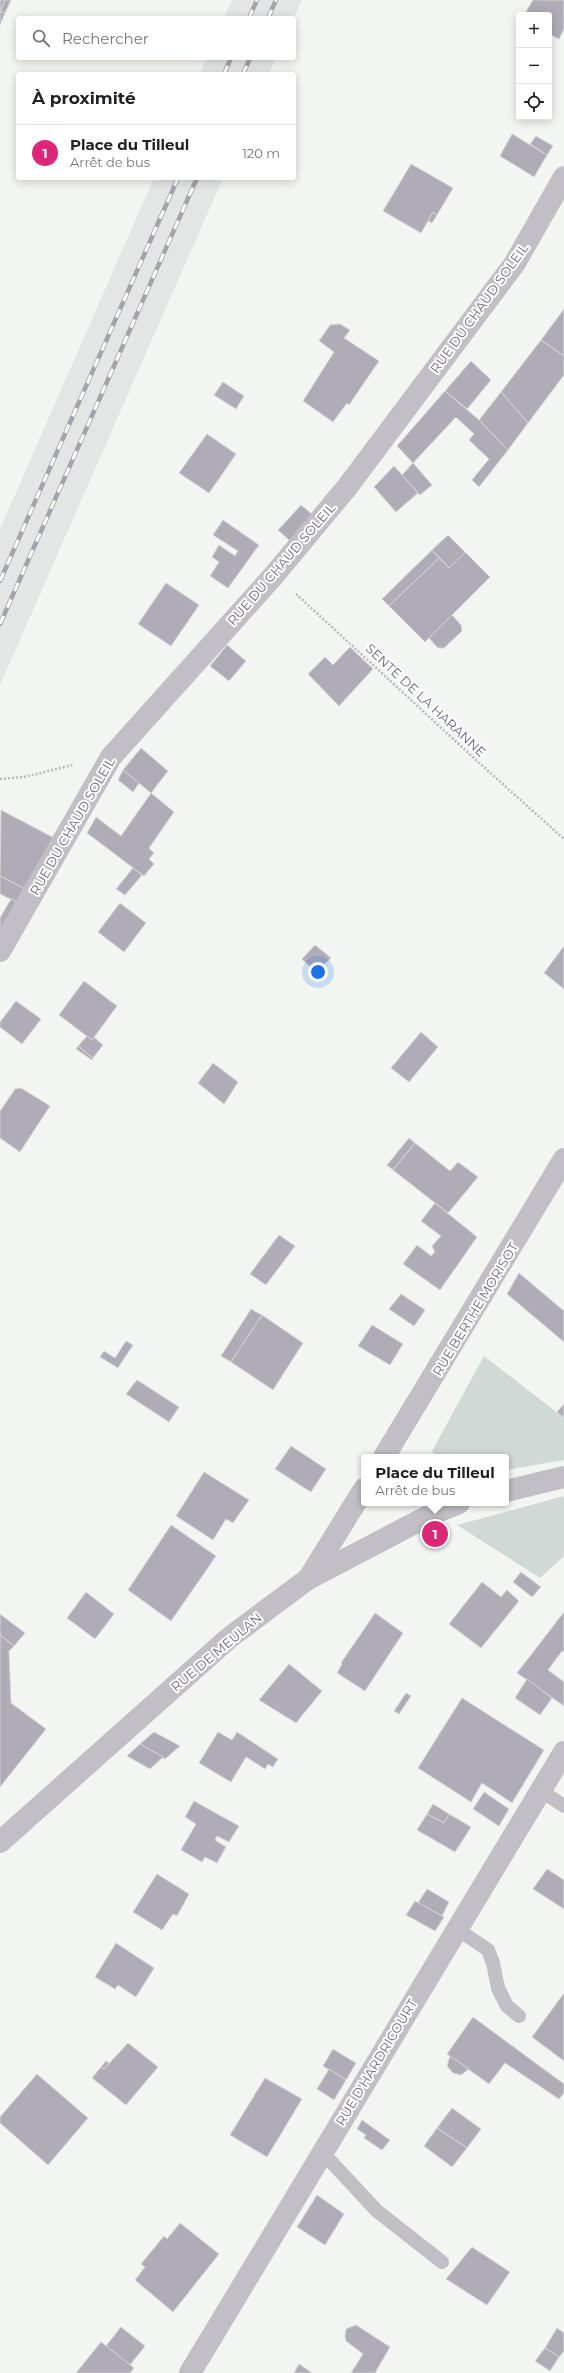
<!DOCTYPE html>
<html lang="fr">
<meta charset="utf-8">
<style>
:root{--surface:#fff;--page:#f6f6f6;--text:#202124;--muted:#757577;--line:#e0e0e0;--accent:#db2777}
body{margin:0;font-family:Montserrat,sans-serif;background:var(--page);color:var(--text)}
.controls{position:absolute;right:12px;top:12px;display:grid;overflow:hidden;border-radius:4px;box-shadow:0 2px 10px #0003}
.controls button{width:36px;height:36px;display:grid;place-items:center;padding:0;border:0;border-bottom:1px solid var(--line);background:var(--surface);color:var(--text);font:20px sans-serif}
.you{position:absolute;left:318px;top:972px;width:14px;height:14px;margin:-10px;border:3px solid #fff;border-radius:50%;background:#1a73e8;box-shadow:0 0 0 6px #1a73e833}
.badge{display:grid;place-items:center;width:26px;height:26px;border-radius:50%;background:var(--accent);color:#fff;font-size:13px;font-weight:700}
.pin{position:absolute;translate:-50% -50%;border:2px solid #fff;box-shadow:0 1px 4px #0006}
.popup{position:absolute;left:361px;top:1454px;width:148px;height:52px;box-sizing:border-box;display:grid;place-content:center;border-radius:4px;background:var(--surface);filter:drop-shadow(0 1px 3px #0005);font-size:13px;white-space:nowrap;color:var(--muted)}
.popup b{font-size:15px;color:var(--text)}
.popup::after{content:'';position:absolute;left:50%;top:100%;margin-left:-8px;border:8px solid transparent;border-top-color:var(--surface)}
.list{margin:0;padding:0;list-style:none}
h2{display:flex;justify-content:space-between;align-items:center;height:52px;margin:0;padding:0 16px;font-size:17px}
h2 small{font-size:13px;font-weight:400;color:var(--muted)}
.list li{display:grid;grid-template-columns:26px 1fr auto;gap:12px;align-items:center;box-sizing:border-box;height:56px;padding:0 16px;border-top:1px solid var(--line)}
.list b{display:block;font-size:15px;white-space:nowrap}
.list p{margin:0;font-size:13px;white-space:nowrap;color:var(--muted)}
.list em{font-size:13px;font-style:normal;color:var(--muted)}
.icon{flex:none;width:22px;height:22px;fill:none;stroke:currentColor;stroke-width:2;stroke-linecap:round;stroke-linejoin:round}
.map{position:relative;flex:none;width:564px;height:2373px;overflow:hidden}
.search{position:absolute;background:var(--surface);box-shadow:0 2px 10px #0003;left:16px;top:16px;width:280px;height:44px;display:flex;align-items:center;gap:10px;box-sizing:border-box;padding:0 14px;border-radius:4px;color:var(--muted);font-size:15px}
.panel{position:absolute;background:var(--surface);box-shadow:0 2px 10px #0003;left:16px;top:72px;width:280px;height:108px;border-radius:4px}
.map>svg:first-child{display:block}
.built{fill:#e4e5e5}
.green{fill:#d1d9d6}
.building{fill:#afacb7;stroke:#d4d6d4}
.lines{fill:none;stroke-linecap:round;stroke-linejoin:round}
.path{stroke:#bab8bd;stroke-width:2.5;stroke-dasharray:2 2;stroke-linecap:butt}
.service{stroke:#c1bec5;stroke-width:14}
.minor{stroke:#c1bec5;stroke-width:22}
.rail-casing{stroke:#a5a2ab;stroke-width:4.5}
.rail{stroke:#fff;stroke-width:3;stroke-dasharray:9;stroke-linecap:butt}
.labels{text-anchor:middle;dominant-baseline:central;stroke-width:4;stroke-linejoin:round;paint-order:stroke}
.street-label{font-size:13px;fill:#706780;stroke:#fff}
</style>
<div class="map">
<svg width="564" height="2373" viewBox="0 0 564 2373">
<rect width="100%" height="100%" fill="#f2f5f2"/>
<!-- built -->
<g class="built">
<polygon points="232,0 302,0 294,18 224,18"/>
<polygon points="207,58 276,58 269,74 200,74"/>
<polygon points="154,178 223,178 0,685 0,529"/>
</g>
<!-- green -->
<g class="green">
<polygon points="484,1356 564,1418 564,1460 506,1470 506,1457 439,1457 432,1451"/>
<polygon points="564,1496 564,1556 540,1578 457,1525"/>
</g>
<!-- building -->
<g class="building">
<polygon points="0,0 5,0 0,12 5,13 0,25"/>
<polygon points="5,0 11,0 5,13 0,12"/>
<polygon points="533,0 564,0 564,29 559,39 549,34 549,15 524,15"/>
<polygon points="512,134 547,155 534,177 500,156"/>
<polygon points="536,136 553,146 547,155 530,144"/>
<polygon points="411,164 453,188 437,215 433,212 421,233 383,211"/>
<polygon points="433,212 437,215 432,223 428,221"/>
<polygon points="564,309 564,356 541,340"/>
<polygon points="340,324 350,330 344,338 379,361 349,405 347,403 333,422 303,401 334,352 319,341 330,325"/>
<polygon points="541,340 564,356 564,375 528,423 501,392"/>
<polygon points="471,361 491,380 467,409 445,391"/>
<polygon points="223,382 244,396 236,409 214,395"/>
<polygon points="445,391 479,420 508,450 479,487 472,480 489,459 469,440 474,434 456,417 413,463 397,446"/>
<polygon points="501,392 528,423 508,450 479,420"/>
<polygon points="207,434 236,454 209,493 179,473"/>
<polygon points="413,463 432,485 420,495 402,475"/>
<polygon points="394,466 418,493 396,512 374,487"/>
<polygon points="301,505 313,515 290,541 278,530"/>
<polygon points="223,520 259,545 228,588 210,576 219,562 212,557 219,545 235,556 238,551 213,535"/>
<polygon points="448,535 465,552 449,568 432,550"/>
<polygon points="432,550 439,558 389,606 382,599"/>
<polygon points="465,552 490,577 425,642 389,606 439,558 449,568"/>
<polygon points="166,583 199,605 171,646 138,624"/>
<polygon points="452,615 461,625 462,631 444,648 438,648 429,638"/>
<polygon points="227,645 246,661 229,681 210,666"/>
<polygon points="350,647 373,669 339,706 308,674 325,657 333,665"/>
<polygon points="141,748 168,771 151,793 123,770"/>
<polygon points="123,770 139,783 133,792 118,780"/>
<polygon points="151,793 174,812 149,848 154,853 149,859 154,864 144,876 87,833 96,817 121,836"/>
<polygon points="1,810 54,838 25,889 0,876"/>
<polygon points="133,868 142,875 125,895 116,889"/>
<polygon points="0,876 25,889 17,902 0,894"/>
<polygon points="11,899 17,902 0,933 0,918"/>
<polygon points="120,903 146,923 124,952 98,932"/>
<polygon points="315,945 331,958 316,972 302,959"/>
<polygon points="564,946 564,989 544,973"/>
<polygon points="84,981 117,1006 92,1040 59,1015"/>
<polygon points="16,1001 41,1019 22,1044 0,1027 0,1022"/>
<polygon points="421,1032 438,1047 409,1082 391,1068"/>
<polygon points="87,1036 92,1040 94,1037 103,1045 93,1058 78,1046"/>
<polygon points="78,1046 93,1058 92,1060 76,1049"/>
<polygon points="213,1063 238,1082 224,1104 198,1083"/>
<polygon points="21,1088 50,1106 20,1152 0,1138 0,1111 15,1089"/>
<polygon points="409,1138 415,1143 393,1170 387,1165"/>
<polygon points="415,1143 450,1171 458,1162 478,1177 448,1213 393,1170"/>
<polygon points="435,1203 477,1237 440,1290 403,1264 417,1245 431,1256 435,1252 432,1246 441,1236 421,1221"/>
<polygon points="279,1235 295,1246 266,1285 250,1274"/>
<polygon points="519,1273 564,1311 564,1342 507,1294"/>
<polygon points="401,1294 425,1310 414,1326 389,1309"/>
<polygon points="251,1309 262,1315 231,1362 221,1356"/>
<polygon points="262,1315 303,1343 273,1390 231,1362"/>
<polygon points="372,1325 403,1344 390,1365 358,1346"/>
<polygon points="126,1341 133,1345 118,1368 100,1357 104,1351 115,1358"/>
<polygon points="137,1380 179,1407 169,1422 126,1394"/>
<polygon points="564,1404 564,1418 557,1412"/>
<polygon points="291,1446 326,1469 311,1492 275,1469"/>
<polygon points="204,1472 249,1500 233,1523 226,1519 213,1540 176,1516"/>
<polygon points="171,1525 216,1556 171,1621 128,1590"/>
<polygon points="521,1572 541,1587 532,1597 513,1582"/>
<polygon points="482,1582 501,1597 507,1590 519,1601 481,1648 449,1624"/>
<polygon points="86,1592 114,1614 95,1639 67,1618"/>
<polygon points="564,1612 564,1652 562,1651 548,1670 564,1682 564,1706 517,1673"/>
<polygon points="375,1613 403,1633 365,1691 337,1673 342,1664 341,1663"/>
<polygon points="0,1614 25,1633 14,1646 0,1635"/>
<polygon points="0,1635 14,1646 9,1651 11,1703 46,1729 0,1787"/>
<polygon points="289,1664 322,1691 296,1723 259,1700"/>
<polygon points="527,1679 552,1698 540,1715 515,1698"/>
<polygon points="406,1693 411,1696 399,1714 394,1711"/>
<polygon points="462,1698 544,1750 512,1803 482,1783 471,1802 418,1768"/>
<polygon points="154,1732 180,1746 165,1759 140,1744"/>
<polygon points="218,1732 232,1740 237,1732 278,1759 273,1767 268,1764 265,1769 246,1757 231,1782 199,1763"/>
<polygon points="140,1744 163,1757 150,1769 127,1756"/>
<polygon points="484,1792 509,1809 499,1826 473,1809"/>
<polygon points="194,1801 239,1826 229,1842 217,1836 215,1840 226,1847 217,1863 205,1857 202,1862 181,1850 196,1824 185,1817"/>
<polygon points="433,1804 449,1814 444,1823 427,1814"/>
<polygon points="427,1814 444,1823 449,1814 471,1827 455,1852 417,1830"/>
<polygon points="547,1869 564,1880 564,1909 533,1889"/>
<polygon points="157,1874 189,1894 177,1916 173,1914 162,1930 133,1912"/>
<polygon points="427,1889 449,1902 442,1916 418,1903"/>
<polygon points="415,1901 444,1917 435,1931 406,1915"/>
<polygon points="116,1943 154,1968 136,1997 118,1985 115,1989 95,1977"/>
<polygon points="564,1993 564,2061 532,2037"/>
<polygon points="473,2017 564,2084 564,2093 559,2099 505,2063 489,2084 447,2054"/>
<polygon points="128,2043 158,2067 126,2105 92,2078 101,2067 104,2069"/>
<polygon points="333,2049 356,2063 346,2080 323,2066"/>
<polygon points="450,2056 469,2069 461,2075 453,2073 447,2066"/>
<polygon points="106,2061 109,2063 104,2069 101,2067"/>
<polygon points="329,2069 346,2080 334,2100 317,2089"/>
<polygon points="37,2074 88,2118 48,2165 0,2123 0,2117"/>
<polygon points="265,2078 302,2099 267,2157 230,2135"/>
<polygon points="452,2108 481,2129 467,2148 437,2128"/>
<polygon points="362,2120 390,2140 382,2150 364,2138 366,2135 357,2129"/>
<polygon points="437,2128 467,2148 452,2167 424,2146"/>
<polygon points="317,2195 344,2214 325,2245 297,2227"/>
<polygon points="180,2223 219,2254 173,2312 135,2280 145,2267 141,2264 164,2236 167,2239"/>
<polygon points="472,2247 510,2272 487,2305 446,2279"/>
<polygon points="356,2325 390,2347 375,2373 351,2373 363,2354 346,2341 345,2336 346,2329"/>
<polygon points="121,2327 145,2346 130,2365 106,2346"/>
<polygon points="557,2328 564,2333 564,2351 559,2357 545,2348"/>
<polygon points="101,2342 134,2368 130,2373 76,2373"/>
<polygon points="545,2348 559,2357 550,2371 535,2361"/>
<polygon points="299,2364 312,2373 294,2373"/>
</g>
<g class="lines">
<!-- path -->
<g class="path">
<polyline points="296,594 476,760 564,839"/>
<polyline points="0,779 24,777 73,765"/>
</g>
<!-- service -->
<g class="service">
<polyline points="541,1791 564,1806"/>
<polyline points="457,1929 488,1950 493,1963 498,1988 507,2006 519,2016"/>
<polyline points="322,2152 377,2211 442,2262"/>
</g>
<!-- minor -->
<g class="minor">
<polyline points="0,951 111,757 275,574 348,486 515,263 564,177"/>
<polyline points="384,1457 564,1159"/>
<polyline points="506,1491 564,1477"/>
<polyline points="309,1578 364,1489"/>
<polyline points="0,1842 229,1638 308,1579 432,1514 459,1503"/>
<polyline points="190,2373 564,1752"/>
</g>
<defs>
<g id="rail">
<polyline points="249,18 257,0"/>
<polyline points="268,18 276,0"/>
<polyline points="224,74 231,58"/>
<polyline points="243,74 250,58"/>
<polyline points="0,581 178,178"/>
<polyline points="0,624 197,178"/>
</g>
</defs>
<!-- rail casing -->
<use href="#rail" class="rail-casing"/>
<!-- rail -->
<use href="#rail" class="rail"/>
</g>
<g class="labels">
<!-- street labels -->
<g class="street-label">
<text transform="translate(479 308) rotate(-54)">RUE DU CHAUD SOLEIL</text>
<text transform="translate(281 564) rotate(-49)">RUE DU CHAUD SOLEIL</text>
<text transform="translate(426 700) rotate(43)">SENTE DE LA HARANNE</text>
<text transform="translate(72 826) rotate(-60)">RUE DU CHAUD SOLEIL</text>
<text transform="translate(475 1309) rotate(-59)">RUE BERTHE MORISOT</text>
<text transform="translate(216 1652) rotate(-40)">RUE DE MEULAN</text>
<text transform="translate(376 2062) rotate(-59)">RUE D'HARDRICOURT</text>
</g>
</g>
</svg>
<div class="controls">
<button>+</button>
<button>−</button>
<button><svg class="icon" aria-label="locate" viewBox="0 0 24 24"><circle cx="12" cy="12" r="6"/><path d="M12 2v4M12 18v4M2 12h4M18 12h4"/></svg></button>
</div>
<div class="you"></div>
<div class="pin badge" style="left:435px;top:1534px">1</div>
<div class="popup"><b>Place du Tilleul</b>Arrêt de bus</div>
<div class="search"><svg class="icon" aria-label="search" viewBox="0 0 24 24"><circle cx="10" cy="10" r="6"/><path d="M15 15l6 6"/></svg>Rechercher</div>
<section class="panel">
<h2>À proximité<small></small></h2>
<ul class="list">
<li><span class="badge">1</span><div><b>Place du Tilleul</b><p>Arrêt de bus</p></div><em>120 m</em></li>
</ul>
</section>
</div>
